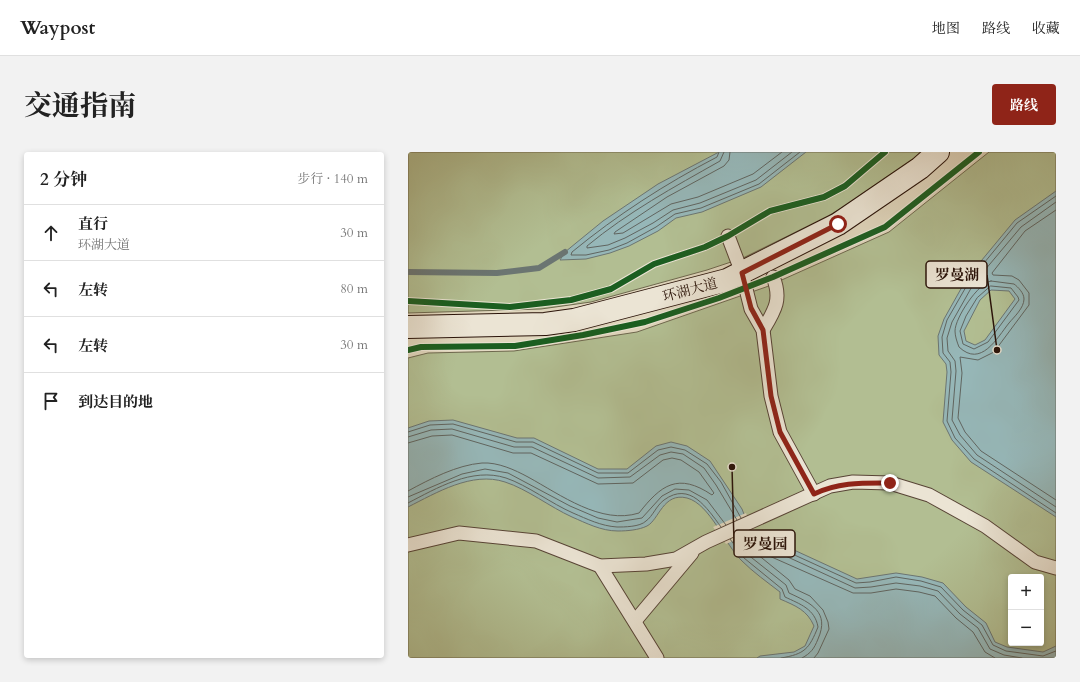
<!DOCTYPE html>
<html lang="zh">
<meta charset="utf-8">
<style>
:root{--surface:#fff;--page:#f2f2f2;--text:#222;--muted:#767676;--line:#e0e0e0;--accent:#8f2418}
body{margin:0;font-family:Cardo,"Noto Serif SC",serif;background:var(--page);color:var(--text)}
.controls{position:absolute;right:12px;bottom:12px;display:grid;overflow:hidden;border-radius:4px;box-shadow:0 2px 6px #0003}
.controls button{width:36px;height:36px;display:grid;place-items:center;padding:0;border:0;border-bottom:1px solid var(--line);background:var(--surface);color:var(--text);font:20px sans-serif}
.stop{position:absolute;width:12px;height:12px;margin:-9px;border:3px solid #8f2418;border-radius:50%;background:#fff}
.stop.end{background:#8f2418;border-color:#fff;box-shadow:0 1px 4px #0008}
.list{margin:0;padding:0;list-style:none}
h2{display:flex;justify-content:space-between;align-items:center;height:52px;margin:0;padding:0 16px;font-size:17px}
h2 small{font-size:13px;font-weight:400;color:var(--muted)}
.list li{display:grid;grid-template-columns:26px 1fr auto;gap:12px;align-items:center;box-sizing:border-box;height:56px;padding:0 16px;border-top:1px solid var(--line)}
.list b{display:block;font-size:15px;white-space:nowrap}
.list p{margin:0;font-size:13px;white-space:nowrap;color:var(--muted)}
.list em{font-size:13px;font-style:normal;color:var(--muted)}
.icon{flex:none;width:22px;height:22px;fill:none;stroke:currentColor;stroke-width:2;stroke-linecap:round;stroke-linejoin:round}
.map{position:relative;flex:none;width:648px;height:506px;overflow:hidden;border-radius:4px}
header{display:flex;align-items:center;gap:24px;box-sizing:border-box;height:56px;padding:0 20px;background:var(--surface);border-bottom:1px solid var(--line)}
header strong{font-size:19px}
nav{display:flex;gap:22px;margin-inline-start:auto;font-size:14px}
.intro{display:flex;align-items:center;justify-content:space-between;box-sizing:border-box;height:96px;padding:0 24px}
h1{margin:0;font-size:28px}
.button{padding:10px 18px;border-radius:4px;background:var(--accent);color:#fff;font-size:14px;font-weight:700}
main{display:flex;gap:24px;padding:0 24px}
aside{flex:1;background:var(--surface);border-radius:4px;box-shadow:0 2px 6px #0003}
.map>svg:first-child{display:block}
.green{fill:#b2be92;stroke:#6e684e;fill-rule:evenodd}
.water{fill:#96b7b8;stroke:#6b7572;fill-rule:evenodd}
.pier{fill:#e0d6bd}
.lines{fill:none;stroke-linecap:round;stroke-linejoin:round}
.shore{stroke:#606560;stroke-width:1}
.stream{stroke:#6b7572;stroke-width:6}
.lane-casing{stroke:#584436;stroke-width:15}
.secondary-casing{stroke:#2a1309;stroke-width:24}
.lane{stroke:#ebe4d4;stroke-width:13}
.secondary{stroke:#ebe4d4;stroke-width:22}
.cycleway-casing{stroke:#ebe4d4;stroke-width:8}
.cycleway{stroke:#1b5e20;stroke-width:6}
.route{stroke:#8f2418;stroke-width:5}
.labels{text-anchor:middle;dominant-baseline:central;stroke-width:4;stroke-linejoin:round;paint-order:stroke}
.street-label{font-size:14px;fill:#2a1309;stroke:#ebe4d4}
.leader{fill:none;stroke:#2a1309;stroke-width:1.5}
.callout-dot{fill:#2a1309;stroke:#ebe4d4;stroke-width:1.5}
.callout{fill:#ebe4d4;stroke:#2a1309;stroke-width:1.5}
.callout-label{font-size:15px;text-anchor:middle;font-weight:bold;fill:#2a1309}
</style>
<header>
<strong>Waypost</strong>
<nav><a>地图</a><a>路线</a><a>收藏</a></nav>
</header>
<div class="intro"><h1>交通指南</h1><a class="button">路线</a></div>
<main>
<aside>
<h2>2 分钟<small>步行 · 140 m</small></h2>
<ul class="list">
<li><svg class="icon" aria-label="ahead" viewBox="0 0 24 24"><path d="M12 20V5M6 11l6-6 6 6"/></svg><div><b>直行</b><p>环湖大道</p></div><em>30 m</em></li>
<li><svg class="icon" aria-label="left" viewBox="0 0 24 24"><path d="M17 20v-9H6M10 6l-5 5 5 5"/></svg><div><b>左转</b></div><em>80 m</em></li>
<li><svg class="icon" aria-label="left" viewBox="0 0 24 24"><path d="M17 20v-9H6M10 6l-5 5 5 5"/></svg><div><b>左转</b></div><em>30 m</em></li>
<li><svg class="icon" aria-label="arrive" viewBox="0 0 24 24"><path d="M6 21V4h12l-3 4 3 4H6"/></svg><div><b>到达目的地</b></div></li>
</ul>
</aside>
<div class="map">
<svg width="648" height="506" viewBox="0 0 648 506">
<rect width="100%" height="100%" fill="#e0d6bd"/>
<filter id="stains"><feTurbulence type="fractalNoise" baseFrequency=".005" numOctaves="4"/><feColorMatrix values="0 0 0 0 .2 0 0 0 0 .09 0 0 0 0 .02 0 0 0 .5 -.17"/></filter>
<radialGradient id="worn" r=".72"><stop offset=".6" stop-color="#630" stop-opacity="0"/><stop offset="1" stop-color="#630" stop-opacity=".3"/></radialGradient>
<!-- green -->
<g class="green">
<polygon points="0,0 515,0 483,27 420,64 335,106 299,118 183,150 133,157 0,161"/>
<path d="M 581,0 L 648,0 L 648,506 L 0,506 L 0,206 L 20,201 L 106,199 L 229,180 L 358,135 L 481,80 ZM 603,425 L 633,425 L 633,491 L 603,491 Z"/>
</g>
<!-- water -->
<g class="water">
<polygon points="311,0 398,0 353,35 294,60 268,66 250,79 221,94 202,101 178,107 152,108 157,100 195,69 250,32"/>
<path d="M 648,39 L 648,365 L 563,310 L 544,288 L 535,270 L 539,220 L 538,212 L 531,203 L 530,184 L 536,167 L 559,126 L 607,68 ZM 583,138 L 601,139 L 607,147 L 577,188 L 567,193 L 558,189 L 556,179 L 572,148 Z"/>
<path d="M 45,268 L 109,286 L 126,286 L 190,317 L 219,317 L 248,294 L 263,290 L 279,294 L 302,309 L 334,357 L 341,375 L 349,381 L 449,427 L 488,421 L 514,425 L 535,431 L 558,455 L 578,471 L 587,490 L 599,495 L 635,500 L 648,494 L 648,506 L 349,506 L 352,504 L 386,500 L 397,494 L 406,474 C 399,458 388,454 372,447 L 372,440 C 359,430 345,420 334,409 C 317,393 302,352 279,346 C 255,340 251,368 239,374 C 231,378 219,379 210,379 C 193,379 178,371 164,365 C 142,355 119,337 97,330 C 64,319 28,341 0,355 L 0,276 L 21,269 Z"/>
</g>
<!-- pier -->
<polygon class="pier" points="338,361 343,374 349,379 318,392 305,375"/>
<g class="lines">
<!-- shore -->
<g class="shore">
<path d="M 311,0 L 309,5 C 257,32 209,63 164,100 L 163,103 L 178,103 L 201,98 L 219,91 L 248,75 L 267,62 L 293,56 L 351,32 L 392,0"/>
<path d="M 316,0 L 312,9 C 266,35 220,60 179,94 L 179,96 L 200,93 L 217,86 L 245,71 L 265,58 L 292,51 L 348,28 L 384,0"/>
<polyline points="322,0 321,8 316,14 259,45 207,80 206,82 215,81 263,52 290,45 345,22 374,0"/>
<polyline points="648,44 609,71 562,128 539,168 534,185 535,201 542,210 543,220 539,269 547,286 566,307 648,361"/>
<polyline points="648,50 613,75 566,131 544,170 539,186 540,199 547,209 548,219 544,268 552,283 569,303 648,355"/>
<polyline points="648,58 617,79 584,121 585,123 604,124 611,128 621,141 621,153 586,200 570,208 552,205 554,221 550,266 557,280 573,299 648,348"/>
<path d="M 583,129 L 606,132 C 610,135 616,141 616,147 C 616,156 606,165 601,171 C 589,186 573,216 551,195 C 549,190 547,184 547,179 C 547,166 570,131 583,129 Z"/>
<polygon points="583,134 603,136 610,145 611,148 580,190 566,197 555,192 552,179 558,164 569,146"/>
<polyline points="0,280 22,273 45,272 108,290 125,290 190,321 220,321 250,298 263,295 277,298 299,312 313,330 333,366"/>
<polyline points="0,285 23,278 44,277 106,295 124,295 190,326 222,325 252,303 263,300 275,302 296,316 308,333 329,368"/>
<path d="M 0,291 L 24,284 L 44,283 L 105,301 L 123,301 L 190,332 L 225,331 L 255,308 L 264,306 L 273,308 L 291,320 L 306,341 L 304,343 C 270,320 253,333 231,361 C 193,373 153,343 120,325 C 107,318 90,310 74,311 C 49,313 22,327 0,339"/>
<polyline points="0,345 54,322 77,317 100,321 162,354 190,366 209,370 234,366 254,344 267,337 281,338 299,348 318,373"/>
<path d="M 0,351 C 29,336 64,315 98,326 C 119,333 144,352 165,361 C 179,367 193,374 209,375 C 216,375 232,375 238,369 C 245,364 248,354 256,348 C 282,329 299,356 313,375"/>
<polyline points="340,379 347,385 448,431 462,430 488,425 513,429 533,435 555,458 574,473 585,493 598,499 635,504 648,499"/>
<polyline points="335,381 345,389 447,436 463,435 488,431 512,434 530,439 552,462 570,476 582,497 596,503 614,506"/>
<path d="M 327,385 L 339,402 L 378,433 L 381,441 C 403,451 422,460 410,487 C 406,497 403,501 394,506"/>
<path d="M 322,387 L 336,406 L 374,437 L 377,445 C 392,452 407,457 410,475 C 401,497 397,502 373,506"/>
<polyline points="406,506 410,501 421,477 420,470 415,458 402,444 387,437 381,428 349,402 350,399 445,441 463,441 488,437 511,440 527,444 548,466 565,480 577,500 587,506"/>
</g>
<!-- stream -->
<polyline class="stream" points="0,120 89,121 131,116 157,100"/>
<defs>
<g id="lane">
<polyline points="320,84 334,121 343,157 355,178 363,244 372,280 406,342"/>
<path d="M 355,178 C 367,158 374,147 365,125"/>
<polyline points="0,393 51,381 128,389 192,414 238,412 268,407 298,390 422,334 445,330 482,331 521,343 577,374 627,410 648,416"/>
<polyline points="192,414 249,506"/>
<polyline points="227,469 284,401"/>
</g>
<polyline id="secondary" points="0,175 137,172 166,168 319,128 430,72 512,16 530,0"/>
</defs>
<!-- lane casing -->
<use href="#lane" class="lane-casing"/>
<!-- secondary casing -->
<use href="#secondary" class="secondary-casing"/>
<!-- lane -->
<use href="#lane" class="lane"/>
<!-- secondary -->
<use href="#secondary" class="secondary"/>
<defs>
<g id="cycleway">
<polyline points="0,149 102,155 163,148 203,137 246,112 297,95 320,84 362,59 416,45 437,34 477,0"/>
<polyline points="0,198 13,195 107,194 175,183 237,170 311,146 365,125 477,75 571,0"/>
</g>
</defs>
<!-- cycleway casing -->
<use href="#cycleway" class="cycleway-casing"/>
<!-- cycleway -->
<use href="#cycleway" class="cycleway"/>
</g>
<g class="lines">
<!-- route -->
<path class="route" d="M 430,72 L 334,121 L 343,156 L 355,178 L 363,244 L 372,280 L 406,342 C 431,330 455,331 482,331"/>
</g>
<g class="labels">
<!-- street labels -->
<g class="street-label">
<text transform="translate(282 138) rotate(-15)">环湖大道</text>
</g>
</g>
<!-- callouts -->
<path class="leader" d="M589 198L579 123M324 315L326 391"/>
<g class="callout-dot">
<circle cx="589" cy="198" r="4"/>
<circle cx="324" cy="315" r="4"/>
</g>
<g class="callout">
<rect x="518" y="109" width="61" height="27" rx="4"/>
<rect x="326" y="378" width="61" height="27" rx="4"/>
</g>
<g class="callout-label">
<text x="549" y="128">罗曼湖</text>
<text x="357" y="397">罗曼园</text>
</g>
<rect width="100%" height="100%" filter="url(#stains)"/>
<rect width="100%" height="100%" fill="url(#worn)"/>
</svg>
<div class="controls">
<button>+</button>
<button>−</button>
</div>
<div class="stop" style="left:430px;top:72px"></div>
<div class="stop end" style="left:482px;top:331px"></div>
</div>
</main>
